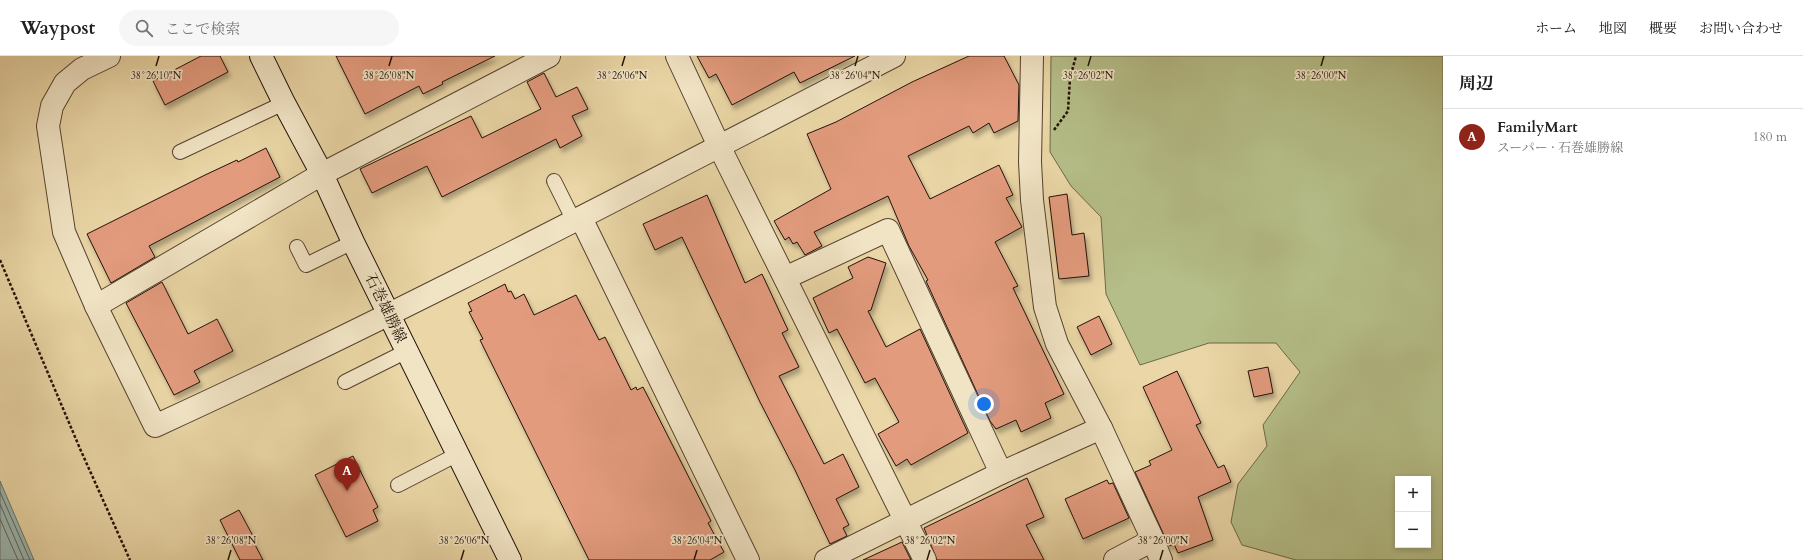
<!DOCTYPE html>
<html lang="ja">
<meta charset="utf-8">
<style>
:root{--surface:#fff;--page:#f6f6f6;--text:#202124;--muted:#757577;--line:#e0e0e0;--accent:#8f2418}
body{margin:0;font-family:Cardo,"Noto Serif JP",serif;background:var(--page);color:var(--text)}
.controls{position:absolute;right:12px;bottom:12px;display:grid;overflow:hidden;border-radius:0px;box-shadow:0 2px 6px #0003}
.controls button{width:36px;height:36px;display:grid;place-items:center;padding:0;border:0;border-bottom:1px solid var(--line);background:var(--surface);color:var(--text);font:20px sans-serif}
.you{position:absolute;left:984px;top:348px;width:14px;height:14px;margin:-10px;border:3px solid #fff;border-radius:50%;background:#1a73e8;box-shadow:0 0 0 6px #1a73e833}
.badge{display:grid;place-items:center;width:26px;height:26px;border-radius:50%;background:var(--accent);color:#fff;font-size:13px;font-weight:700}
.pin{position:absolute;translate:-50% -33px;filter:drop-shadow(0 1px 2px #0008)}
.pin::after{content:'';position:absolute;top:21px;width:14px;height:12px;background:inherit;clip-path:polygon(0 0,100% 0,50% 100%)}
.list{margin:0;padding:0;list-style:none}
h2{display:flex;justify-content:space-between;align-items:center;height:52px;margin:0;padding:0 16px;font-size:17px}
h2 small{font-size:13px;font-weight:400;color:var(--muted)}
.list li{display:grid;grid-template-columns:26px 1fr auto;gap:12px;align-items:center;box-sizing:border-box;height:56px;padding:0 16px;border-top:1px solid var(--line)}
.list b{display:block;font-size:15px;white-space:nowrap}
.list p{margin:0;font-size:13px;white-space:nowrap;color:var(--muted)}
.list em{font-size:13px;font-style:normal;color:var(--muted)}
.icon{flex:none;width:22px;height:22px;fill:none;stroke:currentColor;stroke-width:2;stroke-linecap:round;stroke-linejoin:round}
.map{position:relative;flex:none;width:1443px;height:504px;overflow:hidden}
header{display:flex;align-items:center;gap:24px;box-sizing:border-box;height:56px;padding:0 20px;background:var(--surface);border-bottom:1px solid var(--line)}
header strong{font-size:19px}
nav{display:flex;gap:22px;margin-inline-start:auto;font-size:14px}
.search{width:280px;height:36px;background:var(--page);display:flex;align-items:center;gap:10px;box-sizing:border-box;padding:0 14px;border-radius:22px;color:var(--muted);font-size:15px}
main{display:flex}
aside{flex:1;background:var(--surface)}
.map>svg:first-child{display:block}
.green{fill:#b5be88;stroke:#6c6848;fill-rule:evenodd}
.water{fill:#9bb7b1;stroke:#6b756d}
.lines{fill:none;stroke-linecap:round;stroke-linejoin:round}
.shore{stroke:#5f645c;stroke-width:1}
.building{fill:#e39b7e;stroke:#231108;filter:url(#shadow)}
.service-casing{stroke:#554230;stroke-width:16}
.minor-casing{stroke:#554230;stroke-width:24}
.secondary-casing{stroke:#231108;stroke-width:24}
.path{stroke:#231108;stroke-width:2.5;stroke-dasharray:3 2;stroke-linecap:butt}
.service{stroke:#f1e4c5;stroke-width:14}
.minor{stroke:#f1e4c5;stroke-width:22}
.secondary{stroke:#f1e4c5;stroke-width:22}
.ticks{fill:none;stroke:#231108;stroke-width:1.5}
.labels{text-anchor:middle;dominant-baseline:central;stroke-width:3.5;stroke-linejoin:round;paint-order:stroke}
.street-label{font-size:15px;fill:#231108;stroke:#f1e4c5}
.ticks-label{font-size:10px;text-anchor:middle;fill:#231108;stroke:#f1e4c5;stroke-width:3.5;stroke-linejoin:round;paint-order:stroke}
</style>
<header>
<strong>Waypost</strong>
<div class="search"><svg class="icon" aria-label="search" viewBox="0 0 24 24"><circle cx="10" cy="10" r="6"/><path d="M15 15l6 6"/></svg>ここで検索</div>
<nav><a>ホーム</a><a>地図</a><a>概要</a><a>お問い合わせ</a></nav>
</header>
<main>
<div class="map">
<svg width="1443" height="504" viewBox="0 0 1443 504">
<defs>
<filter id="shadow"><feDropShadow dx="2.5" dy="4.5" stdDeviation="2" flood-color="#0004"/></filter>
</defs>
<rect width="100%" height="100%" fill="#ead6a6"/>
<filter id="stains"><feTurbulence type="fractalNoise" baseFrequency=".005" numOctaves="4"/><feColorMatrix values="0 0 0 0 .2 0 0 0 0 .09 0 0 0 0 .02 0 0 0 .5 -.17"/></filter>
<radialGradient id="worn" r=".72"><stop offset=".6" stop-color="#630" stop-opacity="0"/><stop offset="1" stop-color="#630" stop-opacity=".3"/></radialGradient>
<!-- green -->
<path class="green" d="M 1051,0 L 1443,0 L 1443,504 L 1296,504 L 1242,489 L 1231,466 L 1238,428 L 1267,390 L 1263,369 L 1300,316 L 1276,287 L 1209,287 L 1140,309 L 1106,238 L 1101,161 L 1071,130 L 1050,96 ZM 1398,423 L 1428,423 L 1428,489 L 1398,489 Z"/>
<!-- water -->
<polygon class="water" points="0,425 34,504 0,504"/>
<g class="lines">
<!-- shore -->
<g class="shore">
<polyline points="0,436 30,504"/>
<polyline points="0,448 24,504"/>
<polyline points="0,463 18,504"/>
</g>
</g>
<!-- building -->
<g class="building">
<polygon points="201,0 220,0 228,16 165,49 153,25"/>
<polygon points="336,0 495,0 442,26 443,28 423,38 419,30 365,58"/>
<polygon points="697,0 855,0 800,27 794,16 732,49 716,18 709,22"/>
<polygon points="969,0 1004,0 1019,29 1018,65 994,77 989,67 973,77 969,70 908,100 930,143 999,109 1013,139 1006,142 1022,171 995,186 1018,230 1013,232 1064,338 1045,347 1051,362 1021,376 1016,364 996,373 990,365 926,225 928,224 909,190 888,140 814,176 822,190 805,199 797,186 793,188 789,181 785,184 774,165 831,133 807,78 836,66 912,26"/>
<polygon points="544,17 556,41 577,31 588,53 572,60 582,80 560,92 556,83 442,141 427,110 372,137 360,113 471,60 482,82 541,53 527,26"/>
<polygon points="266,92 280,121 149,190 155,201 111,227 87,178 205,119 237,104 238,106"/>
<polygon points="1067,138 1072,179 1084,177 1089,220 1059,223 1049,141"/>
<polygon points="707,139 745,227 762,218 788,274 782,277 799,311 779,320 824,408 843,398 859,431 836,443 849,469 843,472 847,480 830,488 795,414 760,346 682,181 655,194 643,168"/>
<polygon points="868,201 886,207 871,254 868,255 886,291 920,273 968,377 911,409 907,403 896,410 878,378 899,366 875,322 865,327 837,273 829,277 813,242 853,222 848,211"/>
<polygon points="162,226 188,278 217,263 233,295 194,315 200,326 174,339 126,247"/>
<polygon points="505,228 508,236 511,235 515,243 524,238 534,259 576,239 599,284 605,281 631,334 636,331 637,334 643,331 711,465 708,467 724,496 710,504 589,504 480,284 483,283 469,256 472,255 468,247"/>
<polygon points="1099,260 1112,288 1091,299 1077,271"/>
<polygon points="1268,311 1273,337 1254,341 1248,315"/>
<polygon points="1177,315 1201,367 1196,369 1218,412 1224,409 1231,426 1198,441 1213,484 1178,497 1174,488 1169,490 1135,416 1151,409 1149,405 1172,394 1143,331"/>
<polygon points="353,400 378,451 373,454 378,465 346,481 315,419"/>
<polygon points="1027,422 1044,461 1026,469 1044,504 937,504 924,472"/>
<polygon points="1107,424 1109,428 1113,427 1129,462 1083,483 1065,443"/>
<polygon points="239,454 254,482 252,483 263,504 240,504 220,464"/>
<polygon points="902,486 911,504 863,504"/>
</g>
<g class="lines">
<defs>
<g id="service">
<polyline points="180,96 284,47"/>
<polyline points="554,125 574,165"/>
<polyline points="297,191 306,209 353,186"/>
<polyline points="345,326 407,295"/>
<polyline points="398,429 458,398"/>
</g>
<g id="minor">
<path d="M 109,0 L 82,13 L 65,27 L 52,50 L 48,70 L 64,176 L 96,250 L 155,370 C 406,255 649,126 894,0"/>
<polyline points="677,0 719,90 925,504"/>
<polyline points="1032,0 1030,106 1032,144 1045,251 1057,288 1101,372 1153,484 1161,504"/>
<polyline points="581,162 748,504"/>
<polyline points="785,222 888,174 1001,417"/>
<polyline points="96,250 322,118 549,0"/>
<polyline points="826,504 1001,417 1101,372"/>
<polyline points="1115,504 1153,484"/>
</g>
<polyline id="secondary" points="261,0 284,47 322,118 353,186 510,504"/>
</defs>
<!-- service casing -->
<use href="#service" class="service-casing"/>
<!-- minor casing -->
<use href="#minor" class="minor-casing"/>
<!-- secondary casing -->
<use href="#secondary" class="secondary-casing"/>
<!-- path -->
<g class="path">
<polyline points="1054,74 1068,55 1070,22 1076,0"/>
<polyline points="0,204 81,395 130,504"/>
</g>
<!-- service -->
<use href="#service" class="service"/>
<!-- minor -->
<use href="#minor" class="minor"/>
<!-- secondary -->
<use href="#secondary" class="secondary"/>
</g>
<!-- ticks -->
<path class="ticks" d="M 156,10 L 159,0M 389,10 L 392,0M 622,10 L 625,0M 855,10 L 858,0M 1088,10 L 1091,0M 1321,10 L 1324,0M 228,504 L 231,494M 461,504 L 464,494M 694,504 L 697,494M 927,504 L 930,494M 1160,504 L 1163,494"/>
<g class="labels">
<!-- street labels -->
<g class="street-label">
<text transform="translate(386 252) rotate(64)">石巻雄勝線</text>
</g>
</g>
<g class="ticks-label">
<text x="156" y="23">38°26'10"N</text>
<text x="389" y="23">38°26'08"N</text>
<text x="622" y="23">38°26'06"N</text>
<text x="855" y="23">38°26'04"N</text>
<text x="1088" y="23">38°26'02"N</text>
<text x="1321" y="23">38°26'00"N</text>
<text x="231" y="488">38°26'08"N</text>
<text x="464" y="488">38°26'06"N</text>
<text x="697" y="488">38°26'04"N</text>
<text x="930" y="488">38°26'02"N</text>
<text x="1163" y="488">38°26'00"N</text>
</g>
<rect width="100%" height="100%" filter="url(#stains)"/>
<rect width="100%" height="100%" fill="url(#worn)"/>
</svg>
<div class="controls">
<button>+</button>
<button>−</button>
</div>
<div class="you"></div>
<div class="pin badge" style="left:347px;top:435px">A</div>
</div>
<aside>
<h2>周辺<small></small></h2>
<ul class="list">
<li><span class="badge">A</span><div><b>FamilyMart</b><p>スーパー · 石巻雄勝線</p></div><em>180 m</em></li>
</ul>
</aside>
</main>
